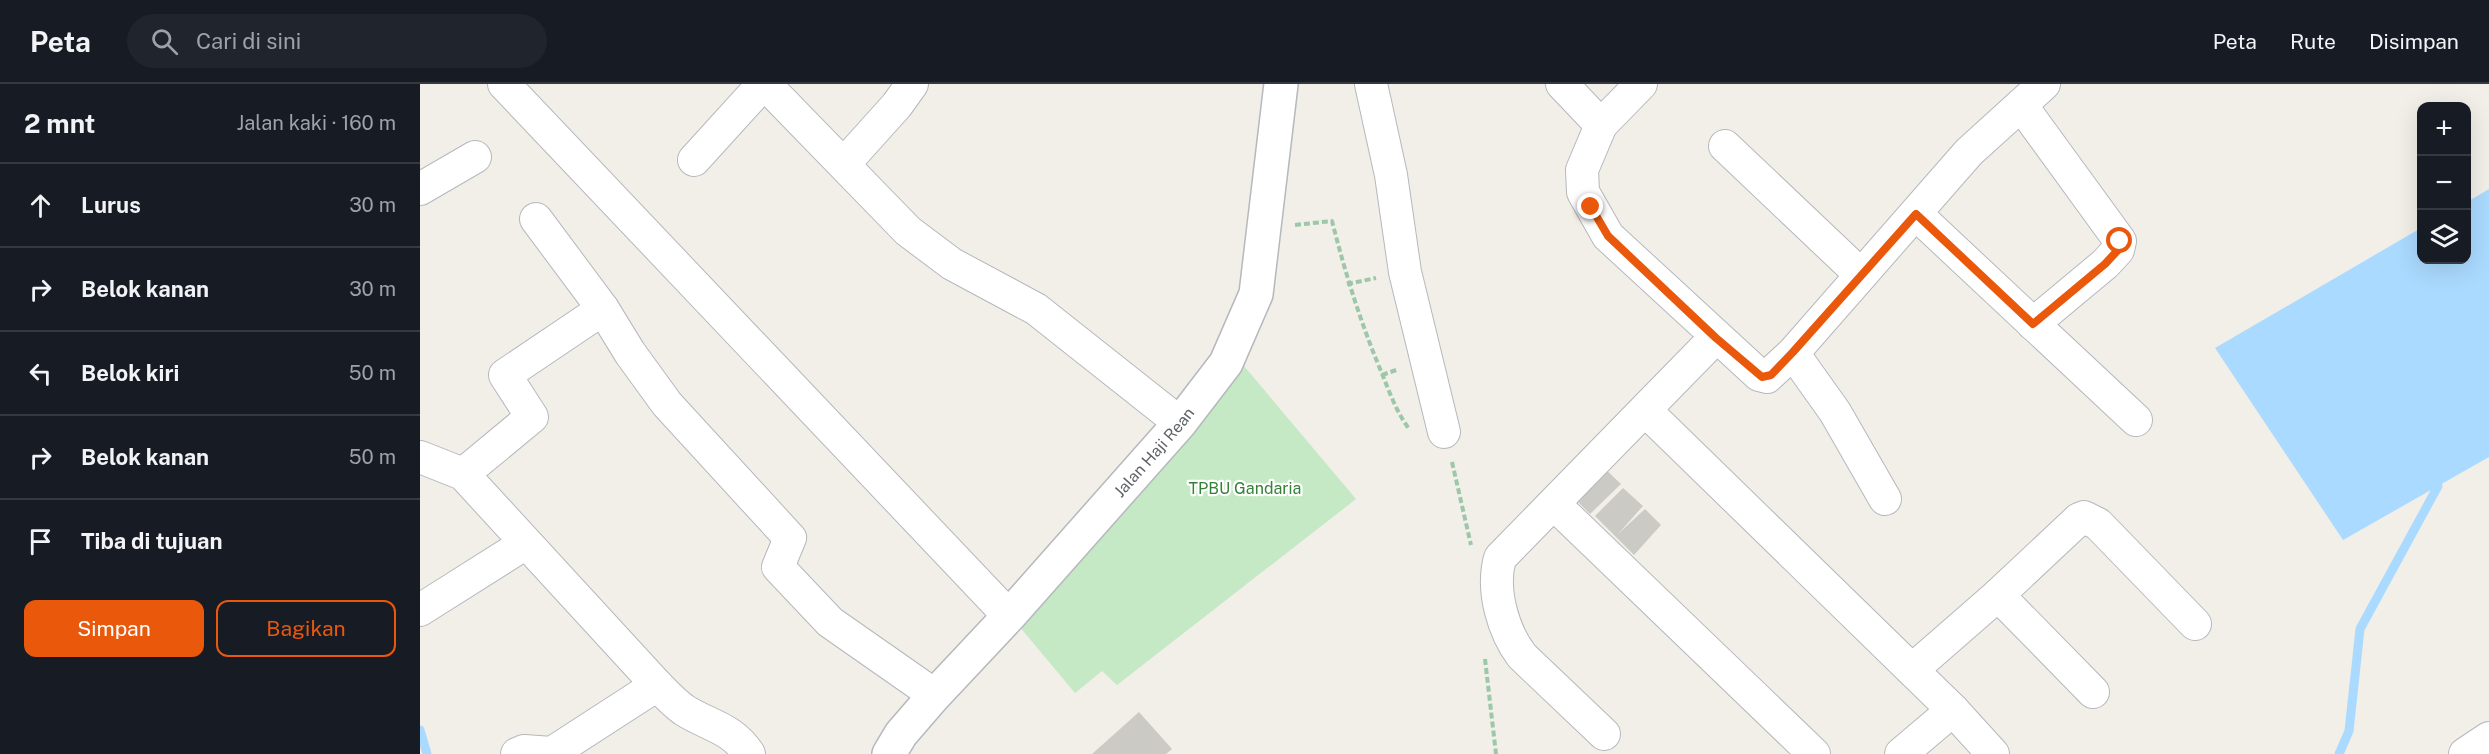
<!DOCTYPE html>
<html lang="id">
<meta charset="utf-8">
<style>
:root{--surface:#171b24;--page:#20242c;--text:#f1f3f6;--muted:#9ea1a6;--line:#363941;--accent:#ea580c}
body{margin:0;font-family:"Public Sans",sans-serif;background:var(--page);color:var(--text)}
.controls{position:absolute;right:18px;top:18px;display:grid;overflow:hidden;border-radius:12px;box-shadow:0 6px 24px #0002}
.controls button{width:54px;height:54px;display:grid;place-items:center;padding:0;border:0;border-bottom:2px solid var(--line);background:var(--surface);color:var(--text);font:30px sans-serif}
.stop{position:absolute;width:18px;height:18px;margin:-14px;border:4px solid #ea580c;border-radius:50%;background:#fff}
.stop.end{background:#ea580c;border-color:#fff;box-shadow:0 2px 6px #0008}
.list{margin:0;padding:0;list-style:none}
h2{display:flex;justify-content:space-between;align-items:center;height:78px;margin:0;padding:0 24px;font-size:26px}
h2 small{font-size:20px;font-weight:400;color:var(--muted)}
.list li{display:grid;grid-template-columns:39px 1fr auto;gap:18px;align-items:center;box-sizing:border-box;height:84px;padding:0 24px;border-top:2px solid var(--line)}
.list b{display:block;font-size:22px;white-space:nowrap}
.list em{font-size:20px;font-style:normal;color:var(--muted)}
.actions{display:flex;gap:12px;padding:18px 24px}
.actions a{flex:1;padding:14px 0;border:2px solid var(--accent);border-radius:12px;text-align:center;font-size:21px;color:var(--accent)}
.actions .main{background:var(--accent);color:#fff}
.icon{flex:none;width:33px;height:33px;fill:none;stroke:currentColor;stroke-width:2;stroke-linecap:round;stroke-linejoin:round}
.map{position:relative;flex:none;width:2069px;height:670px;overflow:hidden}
header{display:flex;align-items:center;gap:36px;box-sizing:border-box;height:84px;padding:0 30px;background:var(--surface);border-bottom:2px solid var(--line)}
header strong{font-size:28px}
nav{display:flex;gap:33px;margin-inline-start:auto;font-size:21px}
.search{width:420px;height:54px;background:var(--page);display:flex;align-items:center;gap:15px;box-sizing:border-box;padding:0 21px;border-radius:33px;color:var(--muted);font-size:22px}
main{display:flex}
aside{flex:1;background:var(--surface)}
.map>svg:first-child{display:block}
.green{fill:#c5e8c5}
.water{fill:#aadaff}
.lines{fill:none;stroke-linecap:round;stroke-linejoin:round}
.stream{stroke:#aadaff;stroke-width:9}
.building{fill:#cccac5}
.minor-casing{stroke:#b5b8bc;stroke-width:34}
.tertiary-casing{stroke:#b5b8bc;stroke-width:36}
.path{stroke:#9cc7a9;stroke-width:4;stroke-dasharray:6 3;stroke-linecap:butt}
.minor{stroke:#fff;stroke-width:32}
.tertiary{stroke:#fff;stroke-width:33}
.route{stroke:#ea580c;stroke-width:8}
.labels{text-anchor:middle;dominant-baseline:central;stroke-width:4.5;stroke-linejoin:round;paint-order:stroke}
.street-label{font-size:16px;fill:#5f6368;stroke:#fff}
.park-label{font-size:16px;fill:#348238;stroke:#fff}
</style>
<header>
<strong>Peta</strong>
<div class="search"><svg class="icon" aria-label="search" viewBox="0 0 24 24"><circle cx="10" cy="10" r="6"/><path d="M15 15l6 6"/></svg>Cari di sini</div>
<nav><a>Peta</a><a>Rute</a><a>Disimpan</a></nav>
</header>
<main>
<aside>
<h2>2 mnt<small>Jalan kaki · 160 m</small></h2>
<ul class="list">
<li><svg class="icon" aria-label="ahead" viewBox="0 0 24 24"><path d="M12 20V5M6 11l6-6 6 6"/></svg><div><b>Lurus</b></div><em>30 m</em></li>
<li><svg class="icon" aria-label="right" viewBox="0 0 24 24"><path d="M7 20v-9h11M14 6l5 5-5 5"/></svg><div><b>Belok kanan</b></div><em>30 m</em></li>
<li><svg class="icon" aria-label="left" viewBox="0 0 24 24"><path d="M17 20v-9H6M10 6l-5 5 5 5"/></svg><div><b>Belok kiri</b></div><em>50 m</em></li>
<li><svg class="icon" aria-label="right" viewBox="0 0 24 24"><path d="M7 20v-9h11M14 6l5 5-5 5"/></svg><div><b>Belok kanan</b></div><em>50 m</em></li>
<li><svg class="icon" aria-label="arrive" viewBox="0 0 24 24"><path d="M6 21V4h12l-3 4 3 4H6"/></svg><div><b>Tiba di tujuan</b></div></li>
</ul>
<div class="actions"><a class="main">Simpan</a><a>Bagikan</a></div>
</aside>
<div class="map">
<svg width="2069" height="670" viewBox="0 0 2069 670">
<rect width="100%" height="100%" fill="#f1efe8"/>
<!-- green -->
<polygon class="green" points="824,282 936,415 697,601 682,587 655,609 599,542 739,389"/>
<!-- water -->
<polygon class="water" points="2069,105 2069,373 1923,456 1795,264 2001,144 2002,176 2046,176 2047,118"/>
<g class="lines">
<!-- stream -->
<g class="stream">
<polyline points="0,646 7,670"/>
<polyline points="1919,670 1929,647 1940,545 2018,402"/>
</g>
</g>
<!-- building -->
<g class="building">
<polygon points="1182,382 1201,400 1170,430 1152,412"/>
<polygon points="1203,404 1223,422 1198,450 1225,425 1241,441 1214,471 1175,432"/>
<polygon points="719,628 752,665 746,670 672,670"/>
</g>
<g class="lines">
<defs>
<g id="minor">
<polyline points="84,0 589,532"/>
<polyline points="345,0 488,147 532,180 616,225 760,339"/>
<polyline points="951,0 971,91 985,188 1024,348"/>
<polyline points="1142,0 1181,41"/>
<polyline points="1221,0 1181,41 1162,86 1163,108 1188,152 1339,291 1347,293 1373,269 1549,68 1624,0"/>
<polyline points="1601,21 1700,157 1698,166 1685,180 1613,240"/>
<polyline points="1305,62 1441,191"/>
<polyline points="274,76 343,0"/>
<polyline points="424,80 477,21 492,0"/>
<polyline points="0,105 55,73"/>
<polyline points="1496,130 1716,336"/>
<polyline points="116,135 183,225 210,269 247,320 370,454 358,483 410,538 503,603 513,613"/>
<polyline points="1373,269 1415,328 1465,415"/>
<polyline points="1226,327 1533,626 1573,670"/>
<path d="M 0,373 L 43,390 L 237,601 C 245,609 254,619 264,626 C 289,642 311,643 329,670"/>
<polyline points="43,390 112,333 85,291 183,225"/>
<polyline points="1134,420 1394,670"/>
<polyline points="1578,511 1673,608"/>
<polyline points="0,526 106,459"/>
<polyline points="1492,586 1578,511 1659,435 1664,433 1678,440 1775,540"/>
<path d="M 1184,650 L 1102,572 C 1083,547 1071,506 1080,474 L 1296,253"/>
<polyline points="97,670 104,667 132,669 237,601"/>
<polyline points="1481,670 1533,626"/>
<polyline points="2045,670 2069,654"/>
</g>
<g id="tertiary">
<path id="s1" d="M 469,670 L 481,650 L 513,613 L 589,532 L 760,339 L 806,279 L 836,210 L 861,0"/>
</g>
</defs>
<!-- minor casing -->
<use href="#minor" class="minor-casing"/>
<!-- tertiary casing -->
<use href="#tertiary" class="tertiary-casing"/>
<!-- path -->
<g class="path">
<path d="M 875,141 L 912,137 C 926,192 941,240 963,292 C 970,310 978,331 990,346"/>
<polyline points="927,200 956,194"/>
<polyline points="962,291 979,285"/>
<polyline points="1032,378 1051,461"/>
<polyline points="1065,575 1076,670"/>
</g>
<!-- minor -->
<use href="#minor" class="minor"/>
<!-- tertiary -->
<use href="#tertiary" class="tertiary"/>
</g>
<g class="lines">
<!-- route -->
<polyline class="route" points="1171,123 1188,152 1296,254 1342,293 1351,291 1373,268 1496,130 1613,240 1685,180 1698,166 1700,157"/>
</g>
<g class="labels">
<!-- street labels -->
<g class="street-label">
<text stroke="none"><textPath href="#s1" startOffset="402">Jalan Haji Rean</textPath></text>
</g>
<!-- park labels -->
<g class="park-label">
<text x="825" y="404">TPBU Gandaria</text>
</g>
</g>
</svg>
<div class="controls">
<button>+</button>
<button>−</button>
<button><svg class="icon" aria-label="layers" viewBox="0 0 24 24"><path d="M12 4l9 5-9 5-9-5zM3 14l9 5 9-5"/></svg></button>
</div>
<div class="stop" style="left:1700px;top:157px"></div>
<div class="stop end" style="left:1171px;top:123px"></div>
</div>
</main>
